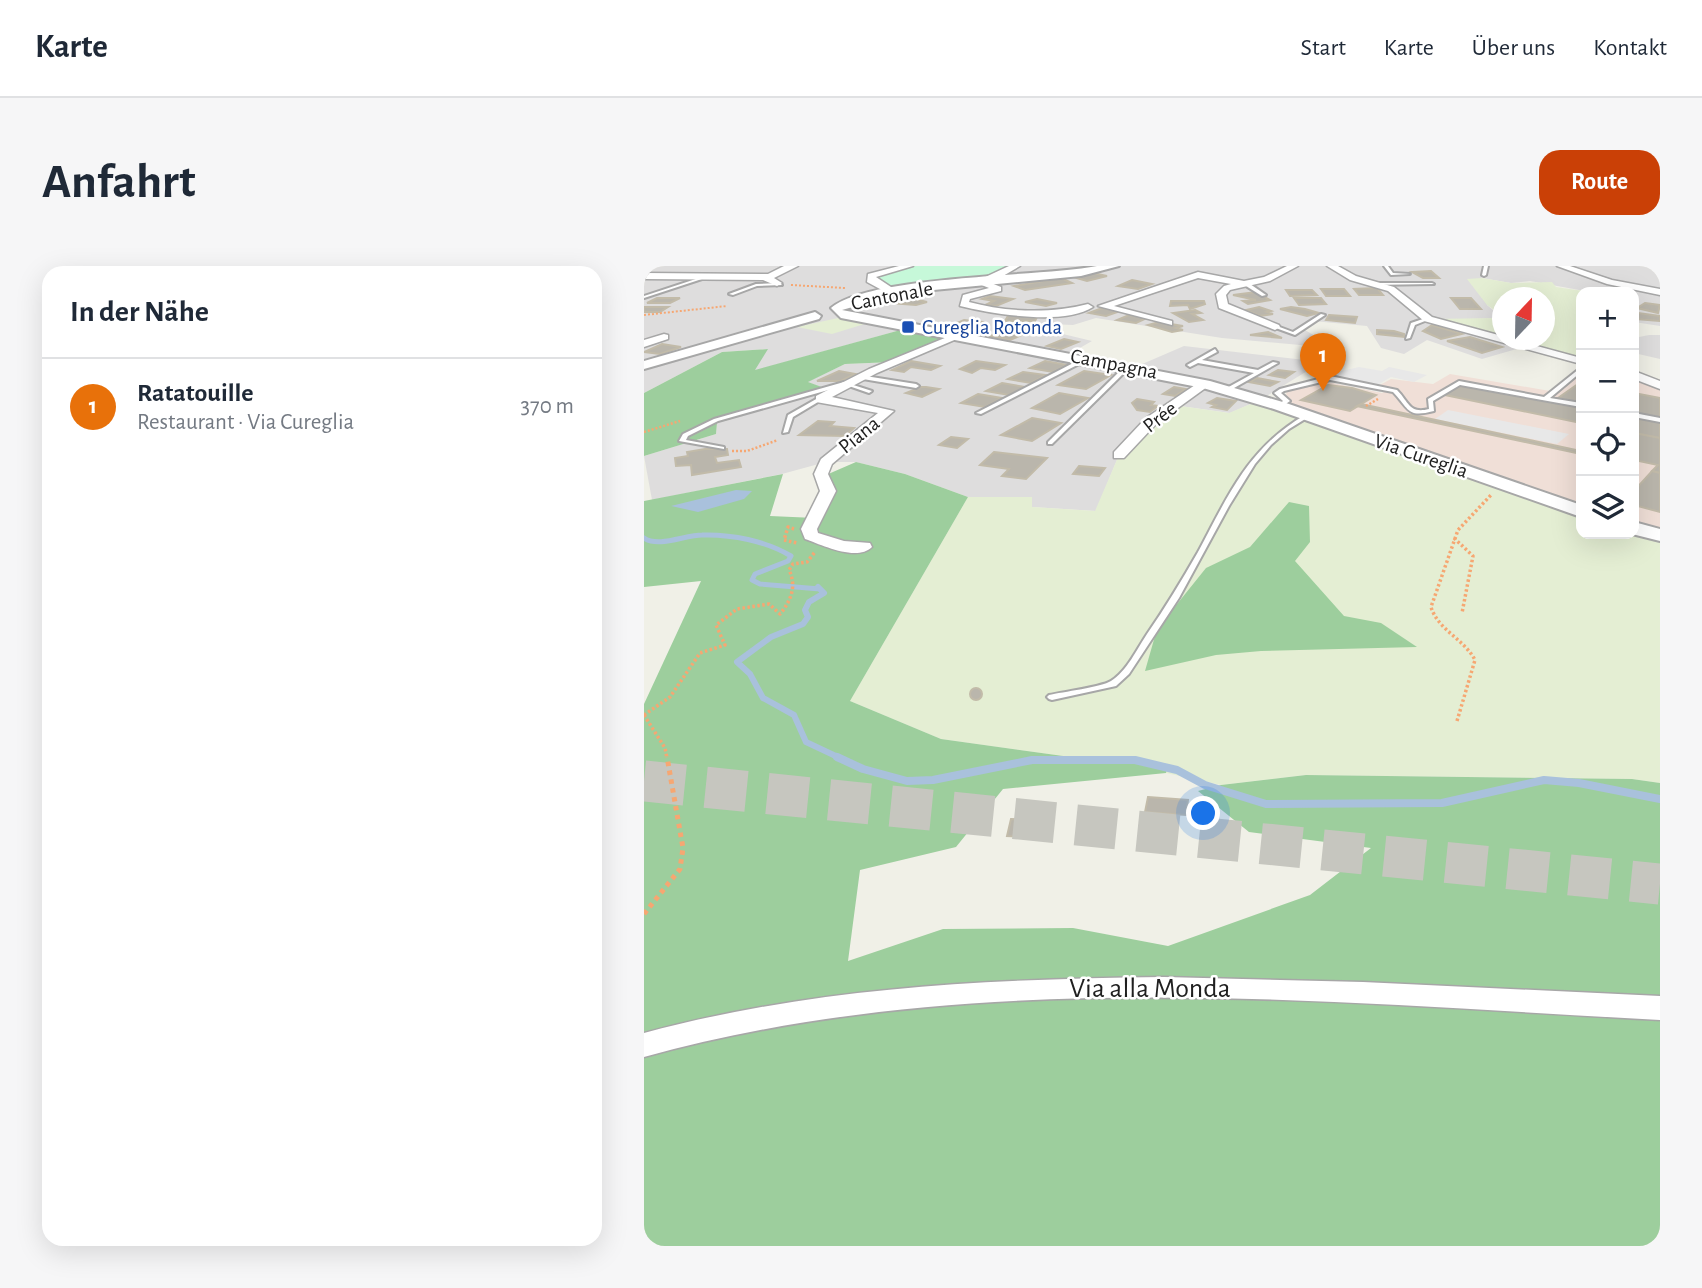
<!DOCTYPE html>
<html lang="de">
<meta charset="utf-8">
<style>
:root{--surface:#fff;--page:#f6f6f7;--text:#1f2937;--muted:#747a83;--line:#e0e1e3;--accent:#ca4006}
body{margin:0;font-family:"Alegreya Sans",sans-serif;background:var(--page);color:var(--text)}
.controls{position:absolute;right:21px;top:21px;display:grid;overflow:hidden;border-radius:14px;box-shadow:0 7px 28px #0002}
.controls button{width:63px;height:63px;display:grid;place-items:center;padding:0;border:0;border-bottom:2px solid var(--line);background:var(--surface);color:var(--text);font:35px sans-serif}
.compass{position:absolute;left:848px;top:21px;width:63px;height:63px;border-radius:50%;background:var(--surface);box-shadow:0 7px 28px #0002;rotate:22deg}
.you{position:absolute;left:560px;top:548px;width:24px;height:24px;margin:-18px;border:5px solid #fff;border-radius:50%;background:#1a73e8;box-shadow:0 0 0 10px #1a73e833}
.badge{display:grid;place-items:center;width:46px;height:46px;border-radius:50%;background:var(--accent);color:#fff;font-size:23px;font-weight:700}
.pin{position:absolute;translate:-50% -58px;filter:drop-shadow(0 2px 4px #0008)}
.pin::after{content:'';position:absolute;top:37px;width:24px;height:21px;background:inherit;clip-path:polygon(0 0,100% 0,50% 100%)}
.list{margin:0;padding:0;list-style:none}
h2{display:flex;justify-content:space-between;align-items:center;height:91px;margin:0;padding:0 28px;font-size:30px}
h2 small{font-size:23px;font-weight:400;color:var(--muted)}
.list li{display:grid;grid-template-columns:46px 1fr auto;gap:21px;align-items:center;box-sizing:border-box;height:98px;padding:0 28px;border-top:2px solid var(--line)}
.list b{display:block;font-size:26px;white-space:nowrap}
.list p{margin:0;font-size:23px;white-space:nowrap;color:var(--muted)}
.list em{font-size:23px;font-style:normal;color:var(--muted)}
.icon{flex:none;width:38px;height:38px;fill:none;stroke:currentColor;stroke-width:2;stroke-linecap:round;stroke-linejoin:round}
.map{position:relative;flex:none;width:1016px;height:980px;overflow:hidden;border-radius:21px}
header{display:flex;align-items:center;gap:42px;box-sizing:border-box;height:98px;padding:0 35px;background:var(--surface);border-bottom:2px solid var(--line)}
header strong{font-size:33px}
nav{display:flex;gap:38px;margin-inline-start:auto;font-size:24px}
.intro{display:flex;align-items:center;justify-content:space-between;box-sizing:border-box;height:168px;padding:0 42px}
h1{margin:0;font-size:49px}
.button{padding:18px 32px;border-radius:21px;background:var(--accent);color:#fff;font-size:24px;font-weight:700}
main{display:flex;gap:42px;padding:0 42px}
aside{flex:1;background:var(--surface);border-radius:21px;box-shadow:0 7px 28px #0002}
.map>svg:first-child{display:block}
.residential{fill:#dedddd}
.commercial{fill:#f0dfd7}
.farmland{fill:#e4eed3}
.forest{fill:#9dce9d}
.park{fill:#c6f8d9}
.parking{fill:#e8e8e8}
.water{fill:#a9c1dc}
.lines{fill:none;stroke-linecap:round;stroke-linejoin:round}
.stream-far2{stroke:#a9c1dc;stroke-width:5}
.stream-far1{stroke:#a9c1dc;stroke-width:6}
.stream{stroke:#a9c1dc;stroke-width:8}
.building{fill:#bab6ac;stroke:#c2bba9;stroke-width:2}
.trunk-tunnel{stroke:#c6c6bf;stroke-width:41;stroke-dasharray:41 21;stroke-linecap:butt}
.service-casing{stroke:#a7a7a7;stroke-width:4}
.minor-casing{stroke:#a7a7a7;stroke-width:3}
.tertiary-casing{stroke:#a7a7a7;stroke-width:4}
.path-far3{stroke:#f6a772;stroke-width:2;stroke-dasharray:2 2;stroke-linecap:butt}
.path-far2{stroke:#f6a772;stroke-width:2.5;stroke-dasharray:2 2;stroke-linecap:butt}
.path-far1{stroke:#f6a772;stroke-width:3.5;stroke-dasharray:2.5 2.5;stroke-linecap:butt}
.path{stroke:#f6a772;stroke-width:5;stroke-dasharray:4.5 4.5;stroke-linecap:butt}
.service{fill:#fff;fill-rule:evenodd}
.minor{fill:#fff;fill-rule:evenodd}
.tertiary{fill:#fff;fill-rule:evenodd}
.transit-dot{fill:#1a4fb4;stroke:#fff;stroke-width:2.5}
.labels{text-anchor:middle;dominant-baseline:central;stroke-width:5;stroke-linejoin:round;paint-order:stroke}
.far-street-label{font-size:21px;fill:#202020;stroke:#fff}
.far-transit-label{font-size:21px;fill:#164399;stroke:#fff;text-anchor:start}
.near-street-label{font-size:28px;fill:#202020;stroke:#fff}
</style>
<header>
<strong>Karte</strong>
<nav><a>Start</a><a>Karte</a><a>Über uns</a><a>Kontakt</a></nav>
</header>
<div class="intro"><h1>Anfahrt</h1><a class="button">Route</a></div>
<main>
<aside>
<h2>In der Nähe<small></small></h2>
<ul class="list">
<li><span class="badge" style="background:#e8710a">1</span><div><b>Ratatouille</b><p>Restaurant · Via Cureglia</p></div><em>370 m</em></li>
</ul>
</aside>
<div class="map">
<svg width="1016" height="980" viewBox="0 0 1016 980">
<rect width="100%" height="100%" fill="#f0f0e7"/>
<!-- residential -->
<g class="residential">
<polygon points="0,0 1016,0 1016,60 990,56 990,26 946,26 886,15 867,17 838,12 843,39 858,52 787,54 883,80 838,93 783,74 760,88 737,82 723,60 669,55 661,64 684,78 667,80 578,72 452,52 429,59 406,58 394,62 448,75 427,87 496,99 540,80 678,96 616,134 586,147 529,139 475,189 452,245 388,241 388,232 324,231 261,208 212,196 182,196 138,208 8,234 0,190 72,168 73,157 185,124 163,116 201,98 249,96 271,60 109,105 123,83 78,86 0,127"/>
<polygon points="1005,69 1016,69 1016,93 990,87 990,72"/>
</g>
<!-- commercial -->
<g class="commercial">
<polygon points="937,101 937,241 636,140 646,133 642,129 643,124 679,115 738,127 742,125 736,119 747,113 789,118 806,108 906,125"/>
<polygon points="990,111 1016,120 1016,265 990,257"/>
</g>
<!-- farmland -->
<g class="farmland">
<polygon points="838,12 867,17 908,16 912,21 946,26 937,26 937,95 850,71 784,53 858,52 858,74 900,74 900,32 858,32 858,49 843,39 823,13"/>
<polygon points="194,52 227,56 188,68 153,61"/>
<polygon points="616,134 937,245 937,268 1016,269 1016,517 988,513 662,509 577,519 522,507 524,499 441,493 297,473 206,435 324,231 388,231 388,241 451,245 475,189 529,139 585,147"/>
</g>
<!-- forest -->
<g class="forest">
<polygon points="271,60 317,69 249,96 201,98 164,116 186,124 73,157 72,168 0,190 0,127 78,86 124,83 111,104"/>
<polygon points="212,196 261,208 324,231 206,435 297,473 441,493 524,499 522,507 359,523 312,581 216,604 204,695 299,663 429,662 524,680 666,629 727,582 605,566 554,525 577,519 662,509 988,513 1016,517 1016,980 0,980 0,438 57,315 0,321 0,235 139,208 126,250 171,252 182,209"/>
<polygon points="645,236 665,240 666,276 651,295 700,350 737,357 773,381 617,385 572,389 501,405 513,363 562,302 606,281"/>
</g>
<!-- park -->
<polygon class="park" points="265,0 372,0 346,12 250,27 227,10"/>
<!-- parking -->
<g class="parking">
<polygon points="715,101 738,105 745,101 783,109 770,116 747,111 735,118 740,123 736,126 681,115 689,107"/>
<polygon points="804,144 925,168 913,178 791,153"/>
</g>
<!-- water -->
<polygon class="water" points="92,224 108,225 100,233 54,246 27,240"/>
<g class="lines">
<!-- stream-far2 -->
<path class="stream-far2" d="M 0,272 C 14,282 41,269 58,269 C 87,268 122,275 147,290 L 144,295 L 111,308 L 108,314 L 116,318 L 176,323"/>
<!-- stream-far1 -->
<polyline class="stream-far1" points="174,321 180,327 165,336 161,344 164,351 159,358 127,371 93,396 106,408 119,432 150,449 162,476 196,492"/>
<!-- stream -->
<polyline class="stream" points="193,491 219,503 263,515 289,514 388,494 491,494 533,504 561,519 622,538 798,537 900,514 935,517 1016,533"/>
</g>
<!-- building -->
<g class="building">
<polygon points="768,6 787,5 795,12 779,12"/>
<polygon points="449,7 463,10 443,15 429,11"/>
<polygon points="417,12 428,17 381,24 370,20"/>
<polygon points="488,14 508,18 494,23 474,20"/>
<polygon points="733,22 739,29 715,29 710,23"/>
<polygon points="677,23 700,23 706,30 682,30"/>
<polygon points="642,24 668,24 673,29 646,30"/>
<polygon points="612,26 626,34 604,38 599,35 612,34 589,29"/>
<polygon points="258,30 283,36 272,39 232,36"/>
<polygon points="346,30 369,33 352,40 341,39 350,35 338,33"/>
<polygon points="13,32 36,32 26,37 3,37"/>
<polygon points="650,32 677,32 682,38 655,39"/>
<polygon points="807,32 827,32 837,43 816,43"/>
<polygon points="393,33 413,37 402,40 381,36"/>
<polygon points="527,35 560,35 561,38 546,43 544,39 526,40"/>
<polygon points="1001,37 1016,39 1014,47 993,42"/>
<polygon points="0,41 24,41 16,46 0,46"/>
<polygon points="615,41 627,45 623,46 629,48 616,50 602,44"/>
<polygon points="647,41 661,43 675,47 663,50 636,43"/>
<polygon points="458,42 476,45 462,50 445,47"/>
<polygon points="551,44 557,47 548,48 559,54 545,56 529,47"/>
<polygon points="994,47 1016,50 1016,55 990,53"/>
<polygon points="365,48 383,49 382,51 393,51 391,55 361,55"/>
<polygon points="485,49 503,52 492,57 473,54"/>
<polygon points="685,49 713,51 711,57 682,54"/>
<polygon points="320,54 338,56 325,63 306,60"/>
<polygon points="515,56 539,60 532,62 539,64 528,66 504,59"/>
<polygon points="788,59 818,68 797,73 779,65"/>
<polygon points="367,62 387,65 366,74 346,70"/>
<polygon points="733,64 750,65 760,68 760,71 733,68"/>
<polygon points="624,66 638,72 606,69"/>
<polygon points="826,71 858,81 838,87 803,75"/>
<polygon points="420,73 434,76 417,83 403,80"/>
<polygon points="18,78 37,81 16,88 0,86"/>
<polygon points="267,95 296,100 287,104 267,101 260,106 248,104"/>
<polygon points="332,95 361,99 351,104 337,102 328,107 316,103"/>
<polygon points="401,95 423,99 409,106 386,102"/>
<polygon points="634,104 650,106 641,112 625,109"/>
<polygon points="195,105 211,108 197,115 173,115"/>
<polygon points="440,105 467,109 442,123 414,119"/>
<polygon points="379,106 402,109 387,117 364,113"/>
<polygon points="613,112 634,116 626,120 605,116"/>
<polygon points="358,117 381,121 365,129 342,125"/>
<polygon points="934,118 937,118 937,137 914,132"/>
<polygon points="684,119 708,122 732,129 706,145 657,134"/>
<polygon points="817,120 937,142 937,157 801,129"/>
<polygon points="277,121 282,121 295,123 278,131 262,127"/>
<polygon points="530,121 542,123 531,130 519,128"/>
<polygon points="415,127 444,132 416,148 388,142"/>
<polygon points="990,127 1016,132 1016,151 990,147"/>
<polygon points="334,128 358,132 341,141 317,137"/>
<polygon points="573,132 592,135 583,144 568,141 572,139 564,137"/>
<polygon points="493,133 510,136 507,139 514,140 506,146 493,144 488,137"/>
<polygon points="717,138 937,185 937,188 713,140"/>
<polygon points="388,152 417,157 388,175 357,169"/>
<polygon points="990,152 1016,157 1016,172 990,167"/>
<polygon points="174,155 190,156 186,160 210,162 201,170 155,169"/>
<polygon points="990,167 1016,172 1016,207 1008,205 1014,199 990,194"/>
<polygon points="307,171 324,173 313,182 295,179"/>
<polygon points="61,183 83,183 84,189 71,191 73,197 95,194 97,201 48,209 47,199 32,200 31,192 44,190 43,186"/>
<polygon points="350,186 403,192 382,213 358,210 365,203 336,199"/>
<polygon points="435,200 461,202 455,210 429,208"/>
<polygon points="1008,205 1016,207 1016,246 990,239 990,225"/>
<circle cx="332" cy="428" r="6"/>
<polygon points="504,531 544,534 542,549 501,546"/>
<polygon points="367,553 393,554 390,571 363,570"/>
</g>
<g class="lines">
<!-- trunk-tunnel -->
<polyline class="trunk-tunnel" points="0,515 1016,618"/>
<defs>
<g id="service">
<polygon points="740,0 744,0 749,7 766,8 747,9"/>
<polygon points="840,0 844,0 842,9 840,10 838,9"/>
<polygon points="1007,0 1011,0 1016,4 1016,7"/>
<polygon points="58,11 61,12 0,32 0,30"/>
<polygon points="136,17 138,19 113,20 89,29 85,28 112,18"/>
<polygon points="728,17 788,17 790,18 726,19"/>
<polygon points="604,18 606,18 622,29 618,30 602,20"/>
<polygon points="677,48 681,49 651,69 629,61 633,60 649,66"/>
<polygon points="782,52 786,53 771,59 766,72 762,73 767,57"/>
<polygon points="571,83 573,86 558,94 614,104 629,96 634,97 583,126 580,124 581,123 610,107 554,97 546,101 543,99"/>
<polygon points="441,91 443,94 337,148 332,147"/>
<polygon points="481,100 486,101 408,178 404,178 404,176"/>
<path d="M 935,103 L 937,106 L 906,132 L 937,137 L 937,141 L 816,119 L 789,135 L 790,145 C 763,152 766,144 749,126 L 686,114 L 640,125 L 637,127 L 646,135 L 636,142 L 633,140 L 639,135 L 630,127 L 636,123 L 686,110 L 753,124 C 765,136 765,148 785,143 L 784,133 L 815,115 L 900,131 Z"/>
<polygon points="215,109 272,118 275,120 272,122 213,112 212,111"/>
<polygon points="200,116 228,125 225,127 202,119 74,155 44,170 42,174 80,181 80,183 35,175 39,168 70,153"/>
<polygon points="174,132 179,133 149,151 144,166 139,167 144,149"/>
<polygon points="990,147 1016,152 1016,156 990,151"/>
<path d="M 661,149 L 666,150 L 645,163 L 627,179 L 611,198 L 585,240 L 535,332 L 485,408 L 472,420 L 408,434 L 405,433 L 403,431 L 405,429 C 418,426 458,421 467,415 C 483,405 493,383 503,368 C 521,342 538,314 554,286 C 584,230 604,182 661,149 Z"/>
</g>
<g id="minor">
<polygon points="140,0 154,0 130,12 138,17 133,20 119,14 0,13 0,7 124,8"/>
<polygon points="255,0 269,0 232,11 253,25 253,29 247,29 223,16 224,8"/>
<path d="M 365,0 L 376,0 L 347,17 L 357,21 L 357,25 L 326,33 L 325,36 C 362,46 406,48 444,38 L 449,41 C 420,60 348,48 316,40 L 319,29 L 345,22 L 335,18 L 335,14 Z"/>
<polygon points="643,0 654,0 626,15 586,24 582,29 584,38 635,59 636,61 631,64 575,42 572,28 580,20 587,18 554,12 470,40 528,55 528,59 454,40 554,6 600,15 620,11"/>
<polygon points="683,0 694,0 712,10 750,21 788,51 858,70 858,74 871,74 937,92 937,98 780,55 744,25 706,14"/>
<polygon points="913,0 926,0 968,14 1016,23 1016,29 963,18"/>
<path d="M 313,67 L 322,69 L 233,107 L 188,131 L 250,145 L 188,198 L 184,208 L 192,225 L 173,263 L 174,267 L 200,275 L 226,277 L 228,281 C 213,296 178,279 161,273 L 157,263 L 176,225 L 170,208 L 177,193 L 234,147 L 172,136 L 172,130 L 225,103 Z"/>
<polygon points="20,68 24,69 24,73 0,81 0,74"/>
<polygon points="990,105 1016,115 1016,123 990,113"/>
<polygon points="557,115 567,118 512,158 480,192 470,192 470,186 502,152"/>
<path d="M 520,711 L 719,716 L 1016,730 L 1016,754 C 680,736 329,700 0,791 L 0,767 C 170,721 345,713 520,711 Z"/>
</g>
<g id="tertiary">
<path d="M 453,0 L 475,0 L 437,10 L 258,27 L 198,44 L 566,115 L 642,137 L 937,239 L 937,251 L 630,143 L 559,122 L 197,52 L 187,42 C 226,9 395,11 453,0 Z"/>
<polygon points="171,46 177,50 175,53 0,103 0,95"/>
<polygon points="990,256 1016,263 1016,275 988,268"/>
</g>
</defs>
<!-- service casing -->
<use href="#service" class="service-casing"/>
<!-- minor casing -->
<use href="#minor" class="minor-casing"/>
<!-- tertiary casing -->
<use href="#tertiary" class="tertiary-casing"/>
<!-- path-far3 -->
<g class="path-far3">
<polyline points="147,19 201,22"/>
<polyline points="0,49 83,40"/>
</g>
<!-- path-far2 -->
<g class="path-far2">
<polyline points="722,140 734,133"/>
<polyline points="0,166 36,155"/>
<polyline points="88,185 103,185 134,174"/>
</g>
<!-- path-far1 -->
<g class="path-far1">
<polyline points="150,263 144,261 140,274 153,277"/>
<polyline points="810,272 829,290 818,347"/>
<path d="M 0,449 L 26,431 L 56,387 L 81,379 L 72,359 L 93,343 L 125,338 L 136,348 C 147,335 153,320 145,304 L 149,298 L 163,296 L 171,286"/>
<polyline points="0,449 21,482 23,492"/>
<path d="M 813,455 L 831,394 C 820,373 794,364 787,341 L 814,264 L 847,229"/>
</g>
<!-- path -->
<polyline class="path" points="0,648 36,603 39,582 23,491"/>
<!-- service -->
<use href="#service" class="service"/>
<!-- minor -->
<use href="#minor" class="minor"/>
<!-- tertiary -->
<use href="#tertiary" class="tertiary"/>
</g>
<!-- markers -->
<rect class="transit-dot" x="257" y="54" width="14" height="14" rx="3.5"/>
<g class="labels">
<!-- far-street labels -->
<g class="far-street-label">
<text transform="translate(248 30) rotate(-11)">Cantonale</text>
<text transform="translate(470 98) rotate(11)">Campagna</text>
<text transform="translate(516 151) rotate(-38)">Prée</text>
<text transform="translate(215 169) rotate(-39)">Piana</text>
<text transform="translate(777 190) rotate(19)">Via Cureglia</text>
</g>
<!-- far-transit labels -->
<g class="far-transit-label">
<text x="278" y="61">Cureglia Rotonda</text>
</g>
<!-- near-street labels -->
<g class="near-street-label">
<text x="506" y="723">Via alla Monda</text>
</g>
</g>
</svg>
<div class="controls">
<button>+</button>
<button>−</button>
<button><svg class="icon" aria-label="locate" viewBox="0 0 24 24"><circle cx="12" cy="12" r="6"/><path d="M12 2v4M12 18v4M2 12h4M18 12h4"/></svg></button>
<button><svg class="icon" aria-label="layers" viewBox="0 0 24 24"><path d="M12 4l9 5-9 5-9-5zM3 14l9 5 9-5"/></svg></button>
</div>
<svg class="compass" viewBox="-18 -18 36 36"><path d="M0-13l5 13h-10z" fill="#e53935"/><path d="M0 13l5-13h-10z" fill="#747a83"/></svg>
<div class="you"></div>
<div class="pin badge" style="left:679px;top:125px;background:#e8710a">1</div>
</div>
</main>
